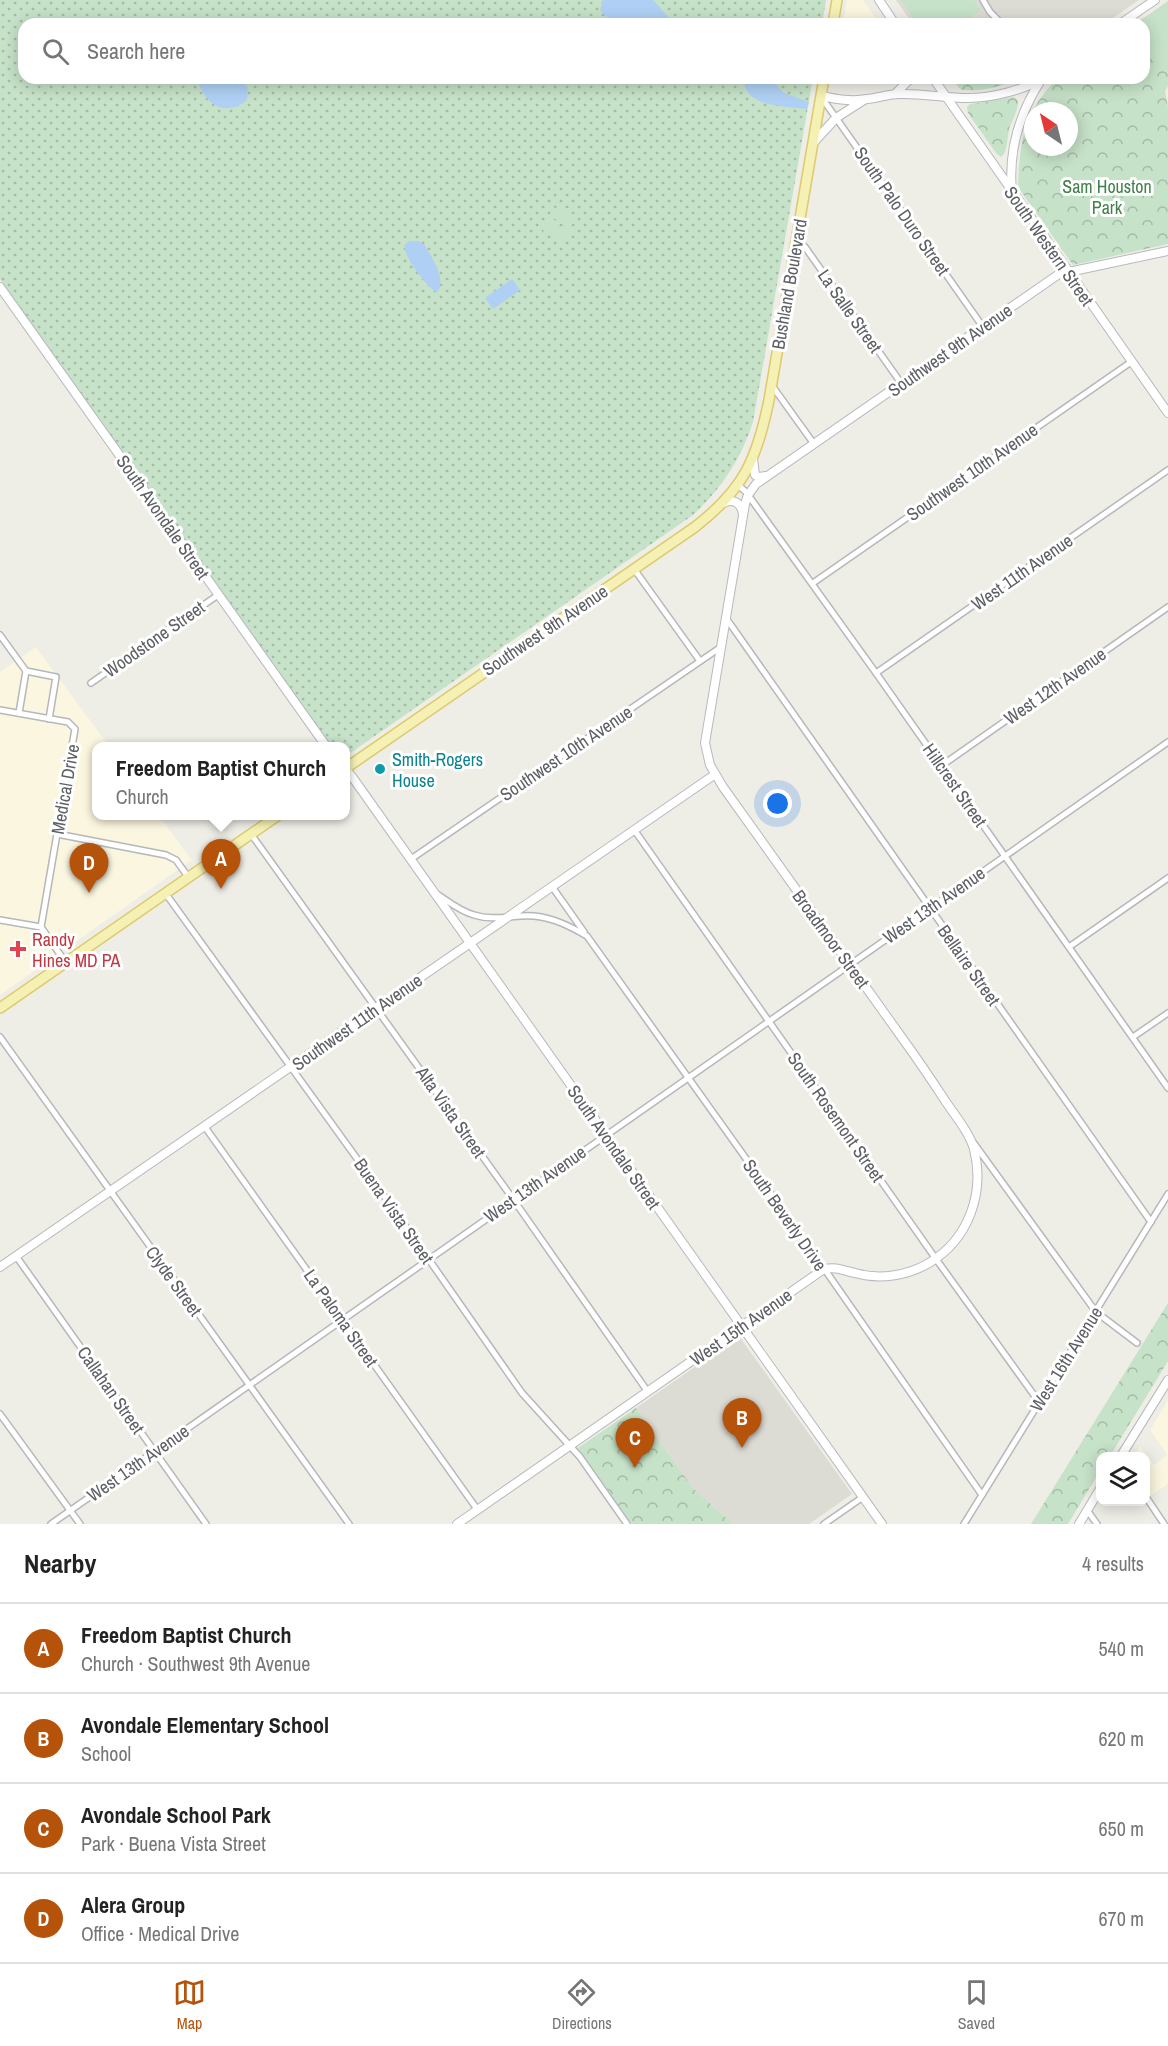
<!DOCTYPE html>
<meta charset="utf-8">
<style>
:root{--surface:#fff;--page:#f2f2f2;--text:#222;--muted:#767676;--line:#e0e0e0;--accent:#b45309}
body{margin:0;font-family:"Archivo Narrow",sans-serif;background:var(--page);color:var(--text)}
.controls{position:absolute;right:18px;bottom:18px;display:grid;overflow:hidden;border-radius:12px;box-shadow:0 3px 15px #0003}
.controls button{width:54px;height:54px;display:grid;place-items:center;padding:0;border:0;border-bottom:2px solid var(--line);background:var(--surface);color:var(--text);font:30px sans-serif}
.compass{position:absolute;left:1024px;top:102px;width:54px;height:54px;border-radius:50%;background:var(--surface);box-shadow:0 3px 15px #0003;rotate:325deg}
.you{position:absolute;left:778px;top:804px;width:21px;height:21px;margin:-15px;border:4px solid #fff;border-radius:50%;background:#1a73e8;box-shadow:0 0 0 9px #1a73e833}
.badge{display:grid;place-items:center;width:39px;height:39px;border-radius:50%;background:var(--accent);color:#fff;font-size:20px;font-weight:700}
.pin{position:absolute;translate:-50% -50px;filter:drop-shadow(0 2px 3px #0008)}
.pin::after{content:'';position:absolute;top:32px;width:21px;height:18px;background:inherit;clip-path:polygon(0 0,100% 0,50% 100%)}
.popup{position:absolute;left:92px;top:742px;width:258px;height:78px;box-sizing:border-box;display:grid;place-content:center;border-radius:12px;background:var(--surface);filter:drop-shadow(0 2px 4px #0005);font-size:20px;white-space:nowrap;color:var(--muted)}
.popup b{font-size:22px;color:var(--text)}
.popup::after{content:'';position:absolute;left:50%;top:100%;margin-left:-12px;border:12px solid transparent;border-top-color:var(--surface)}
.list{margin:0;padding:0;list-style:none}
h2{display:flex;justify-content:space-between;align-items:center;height:78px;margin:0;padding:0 24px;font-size:26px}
h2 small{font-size:20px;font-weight:400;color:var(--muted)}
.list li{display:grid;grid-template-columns:39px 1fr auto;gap:18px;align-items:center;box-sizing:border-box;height:90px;padding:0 24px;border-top:2px solid var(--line)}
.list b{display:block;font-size:22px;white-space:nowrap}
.list p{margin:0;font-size:20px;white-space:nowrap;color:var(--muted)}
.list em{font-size:20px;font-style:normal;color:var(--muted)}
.icon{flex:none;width:33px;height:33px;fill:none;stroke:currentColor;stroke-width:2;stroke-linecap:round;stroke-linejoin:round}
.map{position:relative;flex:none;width:1168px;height:1524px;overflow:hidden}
.search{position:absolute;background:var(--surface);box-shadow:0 3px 15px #0003;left:18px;right:18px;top:18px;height:66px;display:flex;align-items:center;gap:15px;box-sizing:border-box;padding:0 21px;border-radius:18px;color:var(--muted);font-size:22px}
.sheet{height:438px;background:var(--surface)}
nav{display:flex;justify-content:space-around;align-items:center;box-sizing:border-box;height:84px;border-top:2px solid var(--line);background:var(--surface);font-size:16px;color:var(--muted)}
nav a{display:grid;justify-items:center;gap:3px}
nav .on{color:var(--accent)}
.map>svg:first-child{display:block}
.commercial{fill:#faf6df}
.education{fill:#dddcd4}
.grass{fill:url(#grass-dots)}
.park{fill:url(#park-crowns);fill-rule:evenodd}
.garden{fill:#c6e2c8}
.water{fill:#afd0f4}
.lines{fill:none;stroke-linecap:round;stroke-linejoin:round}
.street-casing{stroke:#b6b7bb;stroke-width:8}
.secondary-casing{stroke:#b7b9bd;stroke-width:10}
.primary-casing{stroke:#dfc96d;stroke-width:12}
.street{stroke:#fff;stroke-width:5}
.secondary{stroke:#fff;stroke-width:8}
.primary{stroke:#f5f0b4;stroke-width:9}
.culture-dot{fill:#0f9aa8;stroke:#fff;stroke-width:2}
.health-dot{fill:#e0444e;stroke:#fff;stroke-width:2}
.labels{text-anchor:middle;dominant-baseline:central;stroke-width:6;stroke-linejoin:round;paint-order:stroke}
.park-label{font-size:18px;fill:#418049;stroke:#fff}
.street-label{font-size:18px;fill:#5d6064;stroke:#fff}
.culture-label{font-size:18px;fill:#0d838f;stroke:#fff;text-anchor:start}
.health-label{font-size:18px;fill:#be3a42;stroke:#fff;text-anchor:start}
</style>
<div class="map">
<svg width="1168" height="1524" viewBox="0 0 1168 1524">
<defs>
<pattern id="grass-dots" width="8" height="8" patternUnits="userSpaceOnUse" patternTransform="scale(1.5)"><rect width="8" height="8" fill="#c6e2c8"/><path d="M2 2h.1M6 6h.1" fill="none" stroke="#a4bba6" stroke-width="1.8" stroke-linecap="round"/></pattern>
<pattern id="park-crowns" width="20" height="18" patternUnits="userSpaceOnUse" patternTransform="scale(1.5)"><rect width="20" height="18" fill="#c6e2c8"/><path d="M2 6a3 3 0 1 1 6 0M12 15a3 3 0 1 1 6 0" fill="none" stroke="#a4bba6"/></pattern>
</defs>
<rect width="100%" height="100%" fill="#eeede6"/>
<!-- commercial -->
<g class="commercial">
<polygon points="847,0 863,0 880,24 843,24"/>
<polygon points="36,647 109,746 97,746 97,816 159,816 192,860 0,995 0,672"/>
<polygon points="1168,1400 1168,1484 1150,1496 1146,1490 1146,1456 1134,1456 1140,1446 1154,1465 1167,1455 1150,1430"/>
</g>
<!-- education -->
<g class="education">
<polygon points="896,0 1139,0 1104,24 913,24"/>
<polygon points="739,1336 852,1494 809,1524 733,1524 693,1488 636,1408"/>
</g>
<!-- grass -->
<path class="grass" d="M 0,0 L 826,0 L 822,24 L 24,24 L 24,78 L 813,78 L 753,422 C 741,459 721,489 693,515 L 346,756 L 346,746 L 331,746 L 0,279 Z"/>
<!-- park -->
<g class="park">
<path d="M 1168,1 L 1168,86 L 1165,91 L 1168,107 L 1168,244 L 1073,265 L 1020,190 L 1018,185 C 1020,140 1024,111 1058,78 L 1144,78 L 1144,24 L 1135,24 ZM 1033,111 L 1069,111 L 1069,147 L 1033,147 Z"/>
<path d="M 951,78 L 1021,78 C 1005,85 978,94 960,89 Z"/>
<path d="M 1014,97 L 1018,100 C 1019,109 1012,120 1009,129 C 1007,138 1008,152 1001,157 L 996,153 L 968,113 L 967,107 L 970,104 Z"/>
<polygon points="1168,1303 1168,1361 1110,1456 1100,1456 1100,1471 1068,1524 1031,1524"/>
<polygon points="636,1408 693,1488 733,1524 632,1524 578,1448"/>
</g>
<!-- garden -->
<g class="garden">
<polygon points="901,0 974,0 981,10 961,24 918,24"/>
<polygon points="1168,6 1168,53 1162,57 1144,31 1143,24"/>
<polygon points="553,207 576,215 572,225 549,217"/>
<polygon points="547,222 571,230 567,241 543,232"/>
</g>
<!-- water -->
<g class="water">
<path d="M 603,0 L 653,0 L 669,18 L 673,20 L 675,24 C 651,24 615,32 600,10 Z"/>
<path d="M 195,78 L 240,78 L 248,88 L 247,100 C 231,113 213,111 202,91 C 199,86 200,82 195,78 Z"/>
<path d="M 744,78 L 770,78 L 784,93 L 809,102 L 807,109 C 786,106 743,108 744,78 Z"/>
<path d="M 410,241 L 418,241 L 424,244 C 431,256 445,277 439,290 L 436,292 C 426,285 402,256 405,244 Z"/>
<polygon points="512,279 520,290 493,309 485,298"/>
</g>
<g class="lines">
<defs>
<g id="street">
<polyline points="983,0 990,12 1002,24"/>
<polyline points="822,98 983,327"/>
<polyline points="796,240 805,247 901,383"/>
<polyline points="773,387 814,444"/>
<polyline points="738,485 746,492 876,673 1168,1088"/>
<polyline points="634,569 700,661"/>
<polyline points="813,583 1131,362"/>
<polyline points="726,618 1151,1222"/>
<polyline points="0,635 26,671 19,713"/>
<polyline points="26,671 56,677 49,719"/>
<polyline points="876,673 1168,470"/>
<polyline points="91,683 218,595"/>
<polyline points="0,710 68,722 75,729 41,927"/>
<polyline points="941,766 1168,607"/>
<polyline points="635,831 936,1259 1039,1402"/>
<polyline points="57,834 166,855 176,860 189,878"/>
<polyline points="251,834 513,1199 648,1392"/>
<polyline points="411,859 721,647"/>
<polyline points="553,888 584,932"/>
<polyline points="166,894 402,1221 522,1393 580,1457 627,1524"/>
<path d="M 437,894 C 449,902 460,911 474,915 C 490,920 505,917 521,916 C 546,914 566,924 587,936 L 807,1244 L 982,1495"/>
<polyline points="0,920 41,927 66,963"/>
<polyline points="1069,947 1168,878"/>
<polyline points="0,1037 349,1524"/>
<polyline points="1133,1037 1168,1013"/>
<polyline points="205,1127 477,1509"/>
<polyline points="973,1142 1096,1312 1137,1343"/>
<polyline points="16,1256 206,1524"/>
<polyline points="0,1414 80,1524"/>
<polyline points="1146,1497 1164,1524"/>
<polyline points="1087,1510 1097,1524"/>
<polyline points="51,1524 1168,742"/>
<polyline points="824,1524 863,1497"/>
<polyline points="964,1524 1168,1194"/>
</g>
<g id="secondary">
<polyline points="879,0 895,24"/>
<polyline points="1120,24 1155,0"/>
<polyline points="933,78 1168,413"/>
<polyline points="895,94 911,78"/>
<path d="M 821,96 C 836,99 852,102 867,99 C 878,98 888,94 899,94 C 922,93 945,98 968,98 C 992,98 1023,90 1044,78"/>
<polyline points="814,142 836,118 864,100"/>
<path d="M 1012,192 C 1008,150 1019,114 1041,80"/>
<polyline points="0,287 326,746"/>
<polyline points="753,459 755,475 758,477 766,476"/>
<path d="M 723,503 C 734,498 741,503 743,514"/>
<polyline points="346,770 353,778 882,1524"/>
<polyline points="0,1267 714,775"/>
<polyline points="1121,1456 1168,1380"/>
<path d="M 457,1524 L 824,1269 C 838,1267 841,1270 855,1273 C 879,1280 907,1276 929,1263 C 969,1239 985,1193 974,1149 C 969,1132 956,1117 946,1102 C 931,1079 916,1057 900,1035 C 841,952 782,870 723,787 L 710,765 L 705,743 L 745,504 L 748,495 L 756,484 L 1059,274 L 1168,251"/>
<polyline points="1079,1524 1100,1489"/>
</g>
<g id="primary">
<polyline points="833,24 837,0"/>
<path d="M 346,768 L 695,527 C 744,489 757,459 769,400 L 824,78"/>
<polyline points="0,1008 277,816"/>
</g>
</defs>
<!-- street casing -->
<use href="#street" class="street-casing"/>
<!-- secondary casing -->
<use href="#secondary" class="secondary-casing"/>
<!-- primary casing -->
<use href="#primary" class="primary-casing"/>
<!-- street -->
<use href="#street" class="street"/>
<!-- secondary -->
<use href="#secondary" class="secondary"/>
<!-- primary -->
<use href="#primary" class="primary"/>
</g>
<!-- markers -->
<circle class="culture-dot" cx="380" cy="769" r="6"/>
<path class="health-dot" d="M15 940h6v6h6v6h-6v6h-6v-6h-6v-6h6z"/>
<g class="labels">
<!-- park labels -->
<g class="park-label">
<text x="1107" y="186">Sam Houston<tspan x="1107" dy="21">Park</tspan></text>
</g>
<!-- street labels -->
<g class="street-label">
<text transform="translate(902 211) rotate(55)">South Palo Duro Street</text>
<text transform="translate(1049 246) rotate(55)">South Western Street</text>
<text transform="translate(789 284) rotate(-80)">Bushland Boulevard</text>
<text transform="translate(850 311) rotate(55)">La Salle Street</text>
<text transform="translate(950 350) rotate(-35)">Southwest 9th Avenue</text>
<text transform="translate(972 472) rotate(-35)">Southwest 10th Avenue</text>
<text transform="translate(163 517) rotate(55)">South Avondale Street</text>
<text transform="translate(1022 572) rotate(-35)">West 11th Avenue</text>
<text transform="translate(545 630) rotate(-34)">Southwest 9th Avenue</text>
<text transform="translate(154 639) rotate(-35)">Woodstone Street</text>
<text transform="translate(1055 686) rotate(-35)">West 12th Avenue</text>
<text transform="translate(566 753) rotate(-34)">Southwest 10th Avenue</text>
<text transform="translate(955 785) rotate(55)">Hillcrest Street</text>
<text transform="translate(65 789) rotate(-80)">Medical Drive</text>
<text transform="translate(934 905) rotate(-35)">West 13th Avenue</text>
<text transform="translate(831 939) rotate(54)">Broadmoor Street</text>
<text transform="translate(969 965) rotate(55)">Bellaire Street</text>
<text transform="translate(357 1022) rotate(-35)">Southwest 11th Avenue</text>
<text transform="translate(451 1112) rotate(55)">Alta Vista Street</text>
<text transform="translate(836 1117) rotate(55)">South Rosemont Street</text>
<text transform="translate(614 1147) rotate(55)">South Avondale Street</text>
<text transform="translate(535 1184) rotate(-35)">West 13th Avenue</text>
<text transform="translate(394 1211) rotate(55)">Buena Vista Street</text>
<text transform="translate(785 1215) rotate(55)">South Beverly Drive</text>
<text transform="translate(174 1281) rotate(54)">Clyde Street</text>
<text transform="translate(341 1318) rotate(55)">La Paloma Street</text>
<text transform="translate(741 1327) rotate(-35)">West 15th Avenue</text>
<text transform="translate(1066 1359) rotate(-58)">West 16th Avenue</text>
<text transform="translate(111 1390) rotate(55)">Callahan Street</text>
<text transform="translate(138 1463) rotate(-35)">West 13th Avenue</text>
</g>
<!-- culture labels -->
<g class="culture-label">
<text x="392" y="759">Smith-Rogers<tspan x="392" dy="21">House</tspan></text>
</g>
<!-- health labels -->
<g class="health-label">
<text x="32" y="939">Randy<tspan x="32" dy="21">Hines MD PA</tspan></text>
</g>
</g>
</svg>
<div class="controls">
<button><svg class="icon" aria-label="layers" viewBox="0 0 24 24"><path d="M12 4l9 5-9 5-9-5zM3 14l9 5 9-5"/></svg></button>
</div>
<svg class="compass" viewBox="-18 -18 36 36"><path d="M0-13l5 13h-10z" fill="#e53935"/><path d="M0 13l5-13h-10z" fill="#767676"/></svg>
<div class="you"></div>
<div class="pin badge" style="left:221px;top:889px">A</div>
<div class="popup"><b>Freedom Baptist Church</b>Church</div>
<div class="pin badge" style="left:742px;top:1448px">B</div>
<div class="pin badge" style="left:635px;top:1468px">C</div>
<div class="pin badge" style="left:89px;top:893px">D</div>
<div class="search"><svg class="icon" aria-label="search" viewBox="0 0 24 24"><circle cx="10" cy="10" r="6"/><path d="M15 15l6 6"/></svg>Search here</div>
</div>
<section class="sheet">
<h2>Nearby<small>4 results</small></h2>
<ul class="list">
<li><span class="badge">A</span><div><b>Freedom Baptist Church</b><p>Church · Southwest 9th Avenue</p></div><em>540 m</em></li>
<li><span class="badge">B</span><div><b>Avondale Elementary School</b><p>School</p></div><em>620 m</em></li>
<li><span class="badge">C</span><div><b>Avondale School Park</b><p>Park · Buena Vista Street</p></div><em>650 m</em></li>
<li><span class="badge">D</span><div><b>Alera Group</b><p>Office · Medical Drive</p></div><em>670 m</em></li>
</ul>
</section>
<nav>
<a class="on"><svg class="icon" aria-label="map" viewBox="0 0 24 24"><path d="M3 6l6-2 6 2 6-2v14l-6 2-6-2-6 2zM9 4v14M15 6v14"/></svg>Map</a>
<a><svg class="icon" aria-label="directions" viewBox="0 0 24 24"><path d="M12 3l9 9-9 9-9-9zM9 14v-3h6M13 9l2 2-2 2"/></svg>Directions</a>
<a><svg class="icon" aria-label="saved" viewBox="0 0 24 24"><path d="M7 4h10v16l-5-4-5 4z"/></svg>Saved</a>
</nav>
